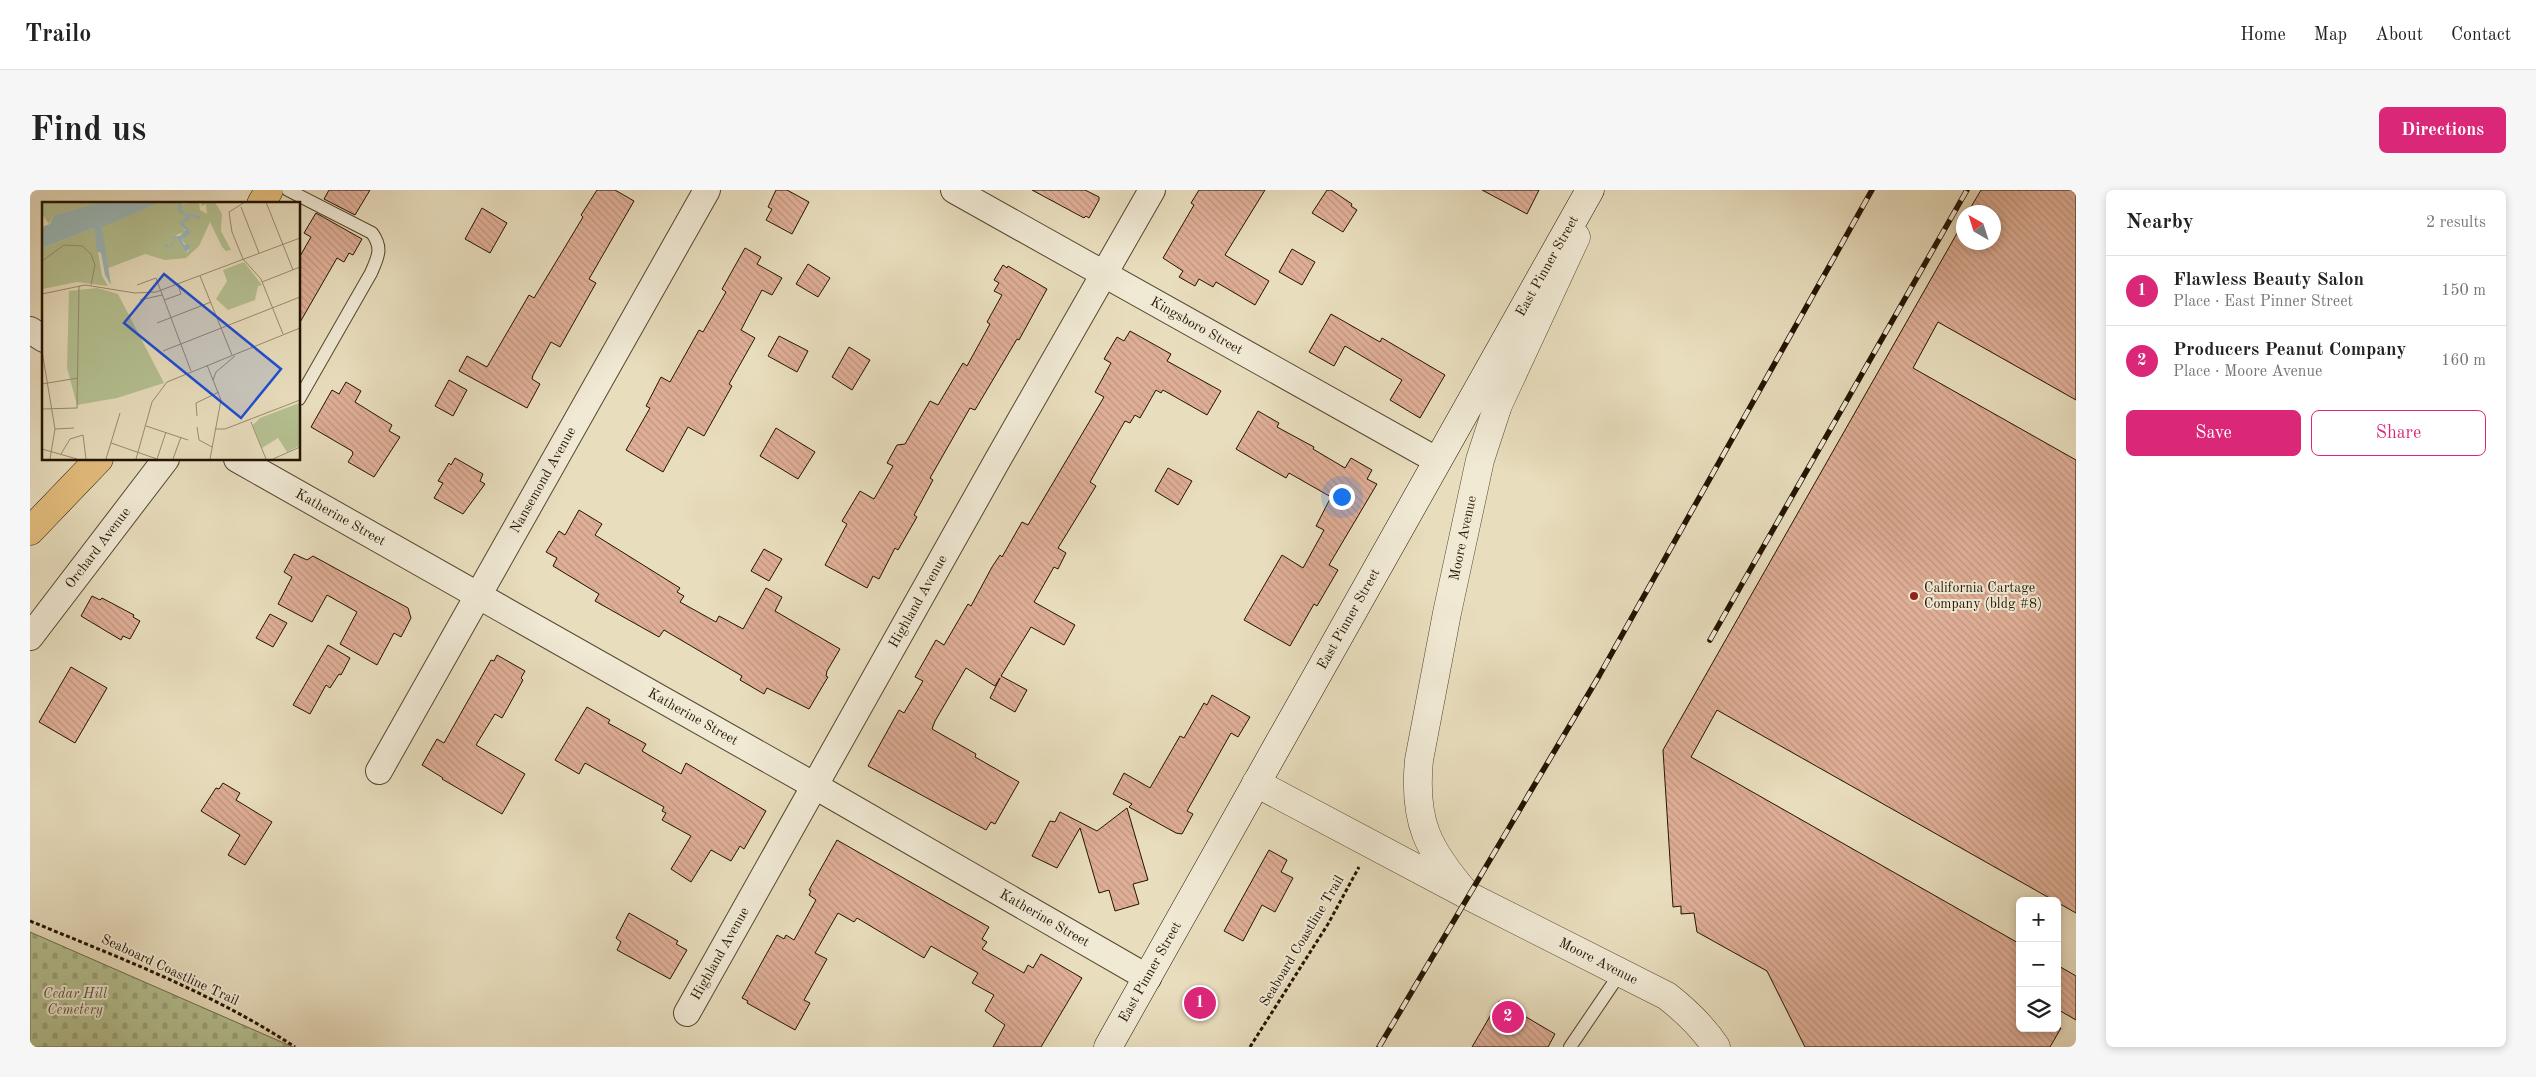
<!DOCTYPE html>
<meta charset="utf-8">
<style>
:root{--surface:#fff;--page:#f6f6f6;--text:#222;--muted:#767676;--line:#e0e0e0;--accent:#db2777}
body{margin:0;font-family:"Old Standard TT",serif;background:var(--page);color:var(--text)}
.controls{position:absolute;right:15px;bottom:15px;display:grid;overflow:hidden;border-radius:8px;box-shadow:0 2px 8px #0003}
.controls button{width:45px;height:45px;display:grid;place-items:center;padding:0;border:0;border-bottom:1px solid var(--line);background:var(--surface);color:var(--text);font:25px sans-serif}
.compass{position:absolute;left:1926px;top:15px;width:45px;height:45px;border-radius:50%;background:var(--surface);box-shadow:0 2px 8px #0003;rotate:321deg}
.you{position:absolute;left:1311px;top:306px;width:18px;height:18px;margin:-12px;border:4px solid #fff;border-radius:50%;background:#1a73e8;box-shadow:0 0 0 8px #1a73e833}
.badge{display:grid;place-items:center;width:32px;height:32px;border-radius:50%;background:var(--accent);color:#fff;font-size:16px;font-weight:700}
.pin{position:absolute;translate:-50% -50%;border:2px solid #fff;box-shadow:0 1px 5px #0006}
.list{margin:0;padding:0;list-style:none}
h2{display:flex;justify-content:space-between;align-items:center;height:65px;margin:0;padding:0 20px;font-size:21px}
h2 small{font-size:16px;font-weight:400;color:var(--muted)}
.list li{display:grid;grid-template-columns:32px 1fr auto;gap:15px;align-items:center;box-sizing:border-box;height:70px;padding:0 20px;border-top:1px solid var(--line)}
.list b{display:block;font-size:19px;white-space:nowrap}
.list p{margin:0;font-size:16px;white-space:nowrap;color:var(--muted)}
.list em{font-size:16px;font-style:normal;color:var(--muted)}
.actions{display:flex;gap:10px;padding:15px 20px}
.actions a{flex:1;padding:11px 0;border:1px solid var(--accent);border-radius:8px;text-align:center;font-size:18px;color:var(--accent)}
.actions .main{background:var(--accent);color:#fff}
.icon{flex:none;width:28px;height:28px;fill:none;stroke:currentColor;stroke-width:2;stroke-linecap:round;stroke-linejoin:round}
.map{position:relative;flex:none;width:2046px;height:857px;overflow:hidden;border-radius:8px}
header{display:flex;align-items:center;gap:30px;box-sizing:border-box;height:70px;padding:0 25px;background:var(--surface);border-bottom:1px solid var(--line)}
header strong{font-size:24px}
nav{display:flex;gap:28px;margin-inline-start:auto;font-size:18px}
.intro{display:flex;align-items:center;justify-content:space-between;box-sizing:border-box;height:120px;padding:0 30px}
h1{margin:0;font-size:35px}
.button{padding:12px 22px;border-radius:8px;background:var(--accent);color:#fff;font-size:18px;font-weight:700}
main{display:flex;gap:30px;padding:0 30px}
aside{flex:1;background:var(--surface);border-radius:8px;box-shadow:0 2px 8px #0003}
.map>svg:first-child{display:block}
.cemetery{fill:url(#cemetery-stones);stroke:#6c6a49}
.building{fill:url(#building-back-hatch);stroke:#231300}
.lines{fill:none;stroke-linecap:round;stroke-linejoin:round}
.service-casing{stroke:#54462f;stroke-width:14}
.minor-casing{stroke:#54462f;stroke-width:28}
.tertiary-casing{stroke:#54462f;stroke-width:29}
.secondary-casing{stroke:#231300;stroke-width:29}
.primary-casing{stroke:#231300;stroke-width:29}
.path{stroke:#231300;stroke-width:3;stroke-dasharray:4 2.5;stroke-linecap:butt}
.service{stroke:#f0e9d4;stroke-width:12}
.minor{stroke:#f0e9d4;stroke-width:26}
.tertiary{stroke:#f0e9d4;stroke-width:28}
.secondary{stroke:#f0e9d4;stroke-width:28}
.primary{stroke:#e4be7e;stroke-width:28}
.rail-casing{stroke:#231300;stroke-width:5.5}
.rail{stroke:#f0e9d4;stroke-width:4;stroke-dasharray:11;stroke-linecap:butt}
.poi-dot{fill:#8f2418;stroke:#f0e9d4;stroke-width:2}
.labels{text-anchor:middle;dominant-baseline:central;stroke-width:4;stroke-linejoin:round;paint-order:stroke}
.street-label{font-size:14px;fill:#231300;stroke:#f0e9d4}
.poi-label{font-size:14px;fill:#231300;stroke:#f0e9d4;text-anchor:start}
.park-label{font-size:14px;font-style:italic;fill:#565033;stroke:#f0e9d4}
.inset-road{fill:none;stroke:#998c71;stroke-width:1}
.view{fill:#1d4ed8;fill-opacity:0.15;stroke:#1d4ed8;stroke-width:2.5}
.inset-edge{fill:none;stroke:#231300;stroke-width:2.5}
</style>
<header>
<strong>Trailo</strong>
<nav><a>Home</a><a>Map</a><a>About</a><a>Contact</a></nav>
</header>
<div class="intro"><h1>Find us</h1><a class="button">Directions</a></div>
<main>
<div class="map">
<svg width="2046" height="857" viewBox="0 0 2046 857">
<defs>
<pattern id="cemetery-stones" width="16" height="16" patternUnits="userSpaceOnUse" patternTransform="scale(1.25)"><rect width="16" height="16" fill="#b5c192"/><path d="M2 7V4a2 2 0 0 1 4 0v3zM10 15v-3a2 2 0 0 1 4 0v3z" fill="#9ba57c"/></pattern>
<pattern id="building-back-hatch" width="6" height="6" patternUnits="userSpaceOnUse" patternTransform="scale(1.25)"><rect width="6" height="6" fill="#dfae96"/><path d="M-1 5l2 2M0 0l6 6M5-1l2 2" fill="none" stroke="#bf9580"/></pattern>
</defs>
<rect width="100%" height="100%" fill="#e8ddbd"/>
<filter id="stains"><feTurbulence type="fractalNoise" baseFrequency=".004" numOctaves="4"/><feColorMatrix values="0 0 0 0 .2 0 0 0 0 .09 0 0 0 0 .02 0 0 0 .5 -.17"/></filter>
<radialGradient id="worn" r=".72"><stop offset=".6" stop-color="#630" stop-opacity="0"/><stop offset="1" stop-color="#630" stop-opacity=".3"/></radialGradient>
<!-- cemetery -->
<polygon class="cemetery" points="0,742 263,857 0,857"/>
<!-- building -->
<g class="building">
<polygon points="299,0 340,0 325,25 294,9"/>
<polygon points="567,0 585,0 604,11 559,89 566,93 530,157 521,152 503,185 502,189 510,194 497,218 429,181 437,166 457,177 499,105 504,108 532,62 553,27 551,25"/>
<polygon points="746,0 757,0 779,12 762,44 736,30 742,19 738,17"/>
<polygon points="1002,0 1055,0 1069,7 1069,10 1059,28 1056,26 1054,28"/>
<polygon points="1169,0 1235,0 1195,65 1239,91 1225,115 1186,92 1183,97 1169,89 1165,96 1149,87 1153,81 1133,68 1164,15 1161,13"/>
<polygon points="1297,0 1301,0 1322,14 1321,16 1327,20 1313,42 1282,23"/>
<polygon points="1452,0 1509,0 1497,24"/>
<polygon points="1951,0 2046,0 2046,210 1908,132 1883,178 2046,270 2046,723 1687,520 1661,567 1990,754 1990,838 2031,838 2020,857 1775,857 1737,781 1667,742 1664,723 1651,724 1651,716 1643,717 1633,560 1934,31 1934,52 1964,52 1964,22 1938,22"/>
<polygon points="452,18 477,33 460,63 435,49"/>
<polygon points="286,23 332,49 323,65 319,63 314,72 307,68 269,134 269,68 281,47 274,43"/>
<polygon points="715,58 731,67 727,74 752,88 742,105 732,100 711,140 725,148 699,194 702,196 674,246 658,237 633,282 596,260 620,218 616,216 631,187 640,192 669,140 673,142 696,102 692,99"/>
<polygon points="1262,59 1285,72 1272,95 1249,82"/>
<polygon points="778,74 800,88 788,107 766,94"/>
<polygon points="973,75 977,78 978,76 1017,99 989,150 987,149 945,220 940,218 900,288 903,290 884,325 887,327 868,360 865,358 849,389 843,386 837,398 795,375 817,334 812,331 830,301 844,309 863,276 857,273 867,255 875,254 900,211 908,215 933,173 937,176 960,134 957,132 972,105 964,101 969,93 964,90"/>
<polygon points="1301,124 1350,152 1352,148 1415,185 1390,228 1360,210 1372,190 1315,156 1304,176 1279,162"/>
<polygon points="1100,141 1141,164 1137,171 1191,201 1177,225 1133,200 1131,203 1126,200 1110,228 1105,225 1100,233 1095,231 1060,292 1066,296 1028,358 1036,363 1028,379 1024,377 1004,412 1045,435 1034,455 1001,437 971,486 997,500 985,522 960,508 970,488 965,496 936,478 905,531 902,539 946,564 945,567 989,592 965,634 961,632 956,640 838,576 869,520 874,523 893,491 885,487 906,450 914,455 938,414 941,416 962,377 970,365 972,367 992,332 998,335 1074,207 1065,202 1081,173 1074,169 1087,147 1094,151"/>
<polygon points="749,146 778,161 767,182 738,166"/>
<polygon points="819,157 840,170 822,200 802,187"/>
<polygon points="419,190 437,200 423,226 405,216"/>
<polygon points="316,192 331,201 325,212 362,235 359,241 370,247 344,287 318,272 323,264 322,261 281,237 302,200 309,204"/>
<polygon points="1228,221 1249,233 1247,237 1284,257 1283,259 1315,278 1321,268 1342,280 1337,289 1347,294 1299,375 1308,380 1287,416 1284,414 1260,456 1214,430 1252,365 1273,378 1294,340 1286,336 1301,307 1259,283 1256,288 1206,259"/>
<polygon points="746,238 785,262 768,289 730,266"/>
<polygon points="425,268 453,284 450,291 455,294 433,324 404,308 413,293 408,291 419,273 421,275"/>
<polygon points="1138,278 1162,291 1148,315 1125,301"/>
<polygon points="549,320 572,334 565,345 650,398 647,402 654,406 650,412 686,432 689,426 713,439 736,398 752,407 745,421 810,459 797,481 796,486 798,487 779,519 737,498 734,504 710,490 712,486 634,440 629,447 565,411 569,404 523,376 527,368 516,362 529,341 535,345"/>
<polygon points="734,359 752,369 739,391 721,381"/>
<polygon points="264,364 277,370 283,366 378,418 381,428 371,447 364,443 347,475 310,454 327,422 297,405 282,432 248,414 262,387 254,382"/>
<polygon points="62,406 70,410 72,408 104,425 103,427 110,431 100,449 93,446 91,450 51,426"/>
<polygon points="240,424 257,433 243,457 226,448"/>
<polygon points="298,455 320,468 311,485 309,484 300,498 296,495 280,524 263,515"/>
<polygon points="467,465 495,481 491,488 493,490 472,528 465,524 446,555 495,584 472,624 412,589 413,588 392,575 407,549 414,553 461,470 464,471"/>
<polygon points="41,477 77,498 45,553 9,532"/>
<polygon points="1182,505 1220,527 1208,547 1201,543 1157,621 1163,624 1152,644 1146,643 1099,617 1102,614 1083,604 1094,583 1120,598 1150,546 1154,548 1174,513 1177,515"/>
<polygon points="557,517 580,530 578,533 616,554 612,561 651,584 656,573 736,621 714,659 710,656 701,671 681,660 661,692 641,679 661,646 632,630 636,623 632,621 634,617 555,573 549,584 525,570"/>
<polygon points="193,593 210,603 206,610 242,632 215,675 198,665 210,645 171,621 186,598 189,599"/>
<polygon points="1097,618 1118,690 1103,694 1109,714 1085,721 1079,700 1069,703 1050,638 1027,678 1002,666 1020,631 1025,632 1030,622 1067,641"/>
<polygon points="807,650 959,737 952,749 957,752 952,759 994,783 998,775 1003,778 1011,764 1052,788 1011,857 963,857 975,835 955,821 964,805 942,793 948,783 901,756 894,768 827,728 824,732 808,723 785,763 797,769 774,810 780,813 765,840 717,813 718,811 712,808 747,745 754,749 756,745 764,750 786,710 779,705 781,701 779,700"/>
<polygon points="1239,660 1257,670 1251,682 1263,688 1245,722 1232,715 1213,751 1194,741"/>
<polygon points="599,723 648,751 646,754 657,760 640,789 587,760 591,752 586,748"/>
<polygon points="2027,775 2046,786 2046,830 2027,819"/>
<polygon points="1165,799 1184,810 1174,828 1155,817"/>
<polygon points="1469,811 1525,844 1518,857 1442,857"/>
</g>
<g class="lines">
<defs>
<g id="service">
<path d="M 258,0 L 342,43 C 353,58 348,67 341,83 L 269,209"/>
<polyline points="1540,857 1591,782"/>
</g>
<g id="minor">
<path id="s1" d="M 924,0 L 1408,271"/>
<polyline points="0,140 14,149"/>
<path id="s2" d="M 207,269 L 785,596 L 1118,788"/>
<path id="s3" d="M 0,447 L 136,269"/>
<path id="s4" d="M 349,581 L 677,0"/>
<path id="s5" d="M 657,823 L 967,271 L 1122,0"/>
</g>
<g id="tertiary">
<path id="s6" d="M 1226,593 L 1437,705 L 1637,806 C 1656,821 1673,837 1686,857"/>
<path id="s7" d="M 1437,705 C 1398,660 1383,632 1389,570 L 1417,423 L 1450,270 L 1468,215 L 1546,47"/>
</g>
<g id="secondary">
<path id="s8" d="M 1078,857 L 1560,0"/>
</g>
<g id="primary">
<polyline points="231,14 239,0"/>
<polyline points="0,341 69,269"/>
</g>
</defs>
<!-- service casing -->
<use href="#service" class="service-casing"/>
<!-- minor casing -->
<use href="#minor" class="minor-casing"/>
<!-- tertiary casing -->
<use href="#tertiary" class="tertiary-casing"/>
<!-- secondary casing -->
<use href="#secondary" class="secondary-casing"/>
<!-- primary casing -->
<use href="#primary" class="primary-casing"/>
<!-- path -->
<g class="path">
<path d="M 0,731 C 90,768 183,803 265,857"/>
<polyline points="1220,857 1298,734 1329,677"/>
</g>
<!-- service -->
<use href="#service" class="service"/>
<!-- minor -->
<use href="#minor" class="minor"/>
<!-- tertiary -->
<use href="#tertiary" class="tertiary"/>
<!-- secondary -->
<use href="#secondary" class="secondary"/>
<!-- primary -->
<use href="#primary" class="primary"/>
<defs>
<g id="rail">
<polyline points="1680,450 1937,0"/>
<polyline points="1349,857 1569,486 1842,0"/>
</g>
</defs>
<!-- rail casing -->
<use href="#rail" class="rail-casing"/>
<!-- rail -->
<use href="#rail" class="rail"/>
</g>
<!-- markers -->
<circle class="poi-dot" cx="1884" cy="406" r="5"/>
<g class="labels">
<!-- street labels -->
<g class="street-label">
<text stroke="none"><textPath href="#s8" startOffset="896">East Pinner Street</textPath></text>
<text stroke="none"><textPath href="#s1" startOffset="278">Kingsboro Street</textPath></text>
<text stroke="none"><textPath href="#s4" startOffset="334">Nansemond Avenue</textPath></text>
<text stroke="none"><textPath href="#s2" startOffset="119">Katherine Street</textPath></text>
<text stroke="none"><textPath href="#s7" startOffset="375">Moore Avenue</textPath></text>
<text stroke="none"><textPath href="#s3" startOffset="112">Orchard Avenue</textPath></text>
<text stroke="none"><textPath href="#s5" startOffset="472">Highland Avenue</textPath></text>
<text stroke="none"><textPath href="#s8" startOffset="491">East Pinner Street</textPath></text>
<text stroke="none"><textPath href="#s2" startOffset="524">Katherine Street</textPath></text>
<text stroke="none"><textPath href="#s2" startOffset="929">Katherine Street</textPath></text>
<text transform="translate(1272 751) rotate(-59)">Seaboard Coastline Trail</text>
<text stroke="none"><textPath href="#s5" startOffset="68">Highland Avenue</textPath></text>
<text stroke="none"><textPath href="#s6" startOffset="386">Moore Avenue</textPath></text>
<text transform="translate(140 780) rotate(25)">Seaboard Coastline Trail</text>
<text stroke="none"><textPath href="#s8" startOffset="86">East Pinner Street</textPath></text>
</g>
<!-- poi labels -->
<g class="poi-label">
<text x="1894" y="398">California Cartage<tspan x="1894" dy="16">Company (bldg #8)</tspan></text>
</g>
<!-- park labels -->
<g class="park-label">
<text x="45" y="804">Cedar Hill<tspan x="45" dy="16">Cemetery</tspan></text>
</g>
</g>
<!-- overview -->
<g transform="translate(12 12)">
<rect width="258" height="258" fill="#e8ddbd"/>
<path d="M 52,26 L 60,74 L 66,84 L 35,80 L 0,87 L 0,46 ZM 202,60 L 220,83 L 216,84 L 213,98 L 186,108 L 174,97 L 185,79 L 181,68 ZM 257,201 L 257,244 L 245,250 L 236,236 L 220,246 L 211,223 L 218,216 Z" fill="#b5c192"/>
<path d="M 0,0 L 58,0 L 12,13 L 7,22 L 0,12 ZM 119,0 L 130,0 L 125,4 L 135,1 L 144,16 L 141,17 L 142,30 L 134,33 L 129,40 L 134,35 L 144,51 L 147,49 L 140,37 L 147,31 L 141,20 L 148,14 L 158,14 L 141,10 L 140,2 L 157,0 L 158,8 L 165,12 L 164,2 L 159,4 L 160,0 L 173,0 L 180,12 L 179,29 L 189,48 L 184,49 L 180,45 L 168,20 L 157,44 L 144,56 L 123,58 L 103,52 L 64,67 L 60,24 Z" fill="#b5c192"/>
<path d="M 55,86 L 76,92 L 122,181 L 75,196 L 35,203 L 25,166 L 27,89 Z" fill="#b5c192"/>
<path d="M 58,0 L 119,0 L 60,25 L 69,83 L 63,73 L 59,51 L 55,49 L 52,26 L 0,46 L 0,25 L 8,22 L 12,13 ZM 130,0 L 140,0 L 141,10 L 159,14 L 157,18 L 148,14 L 146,19 L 141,20 L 149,31 L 140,37 L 142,43 L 149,42 L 144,51 L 134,35 L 128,47 L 121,43 L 125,42 L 128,46 L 132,34 L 138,34 L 143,28 L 137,21 L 144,15 L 137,10 L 135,1 L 125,4 Z" fill="#9bbabb"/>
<path class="inset-road" d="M 203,0 L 187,10 L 190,30 L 201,57 L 219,77 L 241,132M 224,0 L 251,68M 199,5 L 217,51M 0,59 L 22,43 L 40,44 L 49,52 L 53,63 L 49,83M 158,74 L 190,153M 220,80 L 258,65M 95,83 L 114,76 L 149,169M 0,92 L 43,83 L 93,91 L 114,90 L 258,36M 98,98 L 120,93M 122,98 L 139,92 L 136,83M 115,121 L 169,100M 0,149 L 13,227 L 8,257M 121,149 L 258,95M 165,163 L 179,198 L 168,257M 171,178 L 174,170 L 193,154M 0,182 L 36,176M 0,207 L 35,206 L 37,84M 155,214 L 154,201 L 177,190M 209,220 L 224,257M 104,224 L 146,238M 155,225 L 157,238 L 170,245M 13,227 L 32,226M 173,227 L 183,227 L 258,198M 69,241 L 115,257M 0,247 L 35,257M 19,252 L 28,237 L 41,233 L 44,257M 64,257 L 78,211M 94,257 L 110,200 L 125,180 L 258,126M 115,257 L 124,230M 131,257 L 139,235M 231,257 L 258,245"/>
<path class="view" d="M 122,72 L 239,167 L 199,216 L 82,121 Z"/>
<rect width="258" height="258" class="inset-edge"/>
</g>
<rect width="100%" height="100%" filter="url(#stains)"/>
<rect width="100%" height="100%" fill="url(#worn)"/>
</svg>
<div class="controls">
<button>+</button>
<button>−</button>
<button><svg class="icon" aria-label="layers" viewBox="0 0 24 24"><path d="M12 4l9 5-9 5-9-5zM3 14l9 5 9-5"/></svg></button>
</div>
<svg class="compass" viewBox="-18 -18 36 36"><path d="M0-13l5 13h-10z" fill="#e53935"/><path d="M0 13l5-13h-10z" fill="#767676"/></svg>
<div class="you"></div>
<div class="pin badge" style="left:1170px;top:813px">1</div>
<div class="pin badge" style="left:1478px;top:827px">2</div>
</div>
<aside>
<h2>Nearby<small>2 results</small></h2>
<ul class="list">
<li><span class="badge">1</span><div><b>Flawless Beauty Salon</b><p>Place · East Pinner Street</p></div><em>150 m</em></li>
<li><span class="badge">2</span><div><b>Producers Peanut Company</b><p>Place · Moore Avenue</p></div><em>160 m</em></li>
</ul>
<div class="actions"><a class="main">Save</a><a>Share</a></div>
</aside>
</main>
